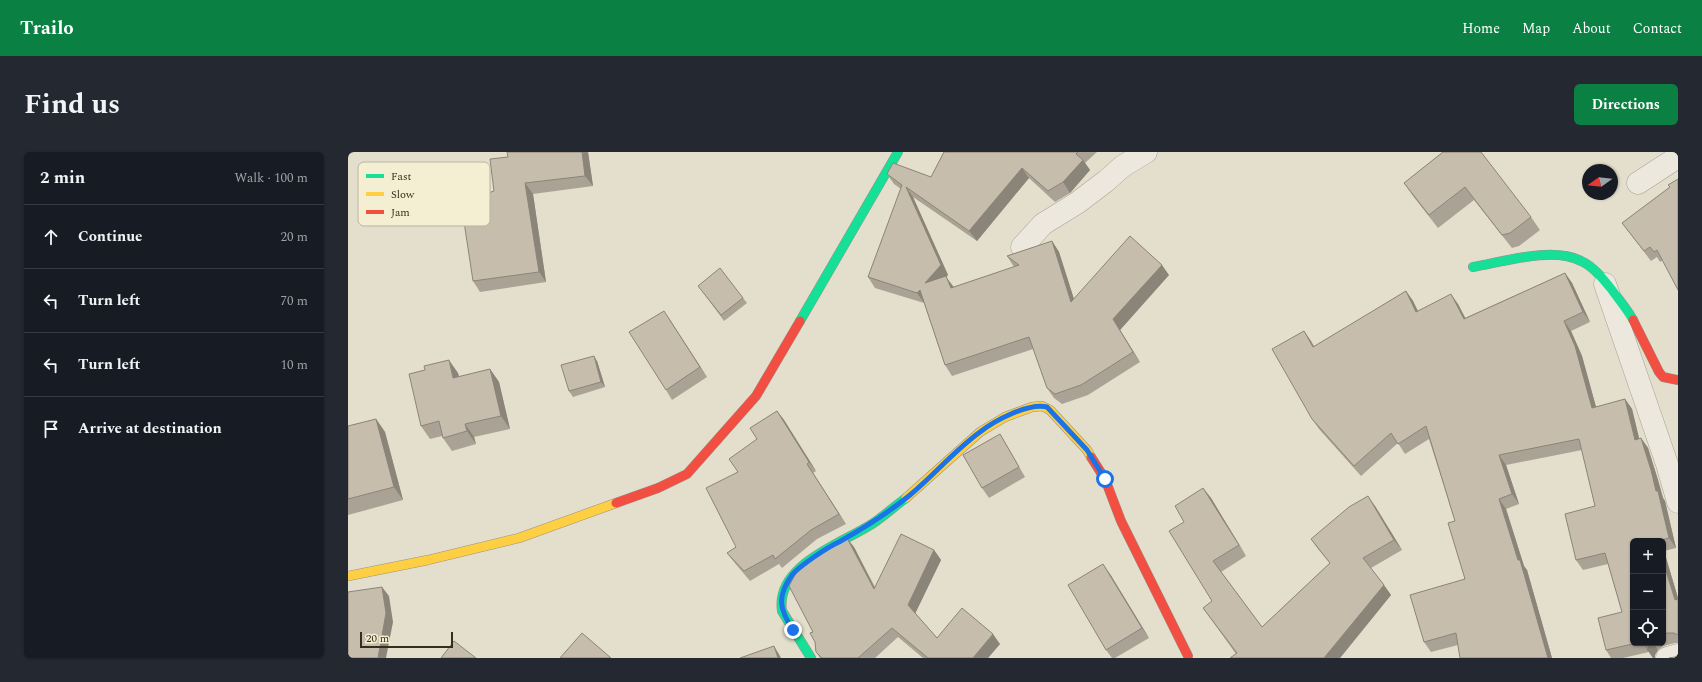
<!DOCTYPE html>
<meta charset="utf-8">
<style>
:root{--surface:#171b24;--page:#242831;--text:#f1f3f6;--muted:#9ea1a6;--line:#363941;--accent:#0b8043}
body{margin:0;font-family:Spectral,serif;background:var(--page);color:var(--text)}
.controls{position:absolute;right:12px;bottom:12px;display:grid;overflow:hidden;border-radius:6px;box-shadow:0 1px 3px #0004}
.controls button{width:36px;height:36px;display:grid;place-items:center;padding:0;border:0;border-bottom:1px solid var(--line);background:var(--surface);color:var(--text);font:20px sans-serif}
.compass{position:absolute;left:1234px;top:12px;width:36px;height:36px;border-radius:50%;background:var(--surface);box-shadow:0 1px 3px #0004;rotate:255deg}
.scale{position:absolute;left:12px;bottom:10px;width:93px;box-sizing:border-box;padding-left:4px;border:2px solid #362d1e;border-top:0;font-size:11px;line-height:14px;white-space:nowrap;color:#362d1e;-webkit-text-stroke:3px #f4eed2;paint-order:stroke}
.stop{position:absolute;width:12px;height:12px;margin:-9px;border:3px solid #1a73e8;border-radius:50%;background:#fff}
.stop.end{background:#1a73e8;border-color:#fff;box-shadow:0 1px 4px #0008}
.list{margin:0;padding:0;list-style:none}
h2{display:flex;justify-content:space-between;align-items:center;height:52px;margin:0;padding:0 16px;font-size:17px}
h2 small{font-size:13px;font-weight:400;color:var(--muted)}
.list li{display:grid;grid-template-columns:26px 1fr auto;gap:12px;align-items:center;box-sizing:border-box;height:64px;padding:0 16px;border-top:1px solid var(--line)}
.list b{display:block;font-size:15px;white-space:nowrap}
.list em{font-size:13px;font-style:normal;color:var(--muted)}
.icon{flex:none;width:22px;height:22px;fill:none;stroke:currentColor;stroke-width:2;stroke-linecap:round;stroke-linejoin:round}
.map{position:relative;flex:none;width:1330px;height:506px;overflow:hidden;border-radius:6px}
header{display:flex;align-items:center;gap:24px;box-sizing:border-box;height:56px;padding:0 20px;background:var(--accent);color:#fff}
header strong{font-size:19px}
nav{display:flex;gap:22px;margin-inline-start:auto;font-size:14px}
.intro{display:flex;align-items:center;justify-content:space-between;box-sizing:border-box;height:96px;padding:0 24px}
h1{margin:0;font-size:28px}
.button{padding:10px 18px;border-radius:6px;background:var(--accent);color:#fff;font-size:14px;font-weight:700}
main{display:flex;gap:24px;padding:0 24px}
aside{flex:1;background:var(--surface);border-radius:6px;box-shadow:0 1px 3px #0004}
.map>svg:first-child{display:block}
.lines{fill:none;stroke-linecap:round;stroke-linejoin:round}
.street-casing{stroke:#a8a395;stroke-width:23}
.fast-casing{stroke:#989386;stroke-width:10}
.slow-casing{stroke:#989386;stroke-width:10}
.jam-casing{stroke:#989386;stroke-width:10}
.street{stroke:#ece8de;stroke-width:22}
.fast{stroke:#16e098;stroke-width:9}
.slow{stroke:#ffcf43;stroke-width:9}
.jam{stroke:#f24e42;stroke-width:9}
.wall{fill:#aaa395;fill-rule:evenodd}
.shaded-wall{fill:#8b8479}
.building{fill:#c6bdad;stroke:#8b8479}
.route{stroke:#1a73e8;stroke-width:5}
.key{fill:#f4eed2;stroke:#bbb49c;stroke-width:1}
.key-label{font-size:11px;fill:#362d1e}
</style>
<header>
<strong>Trailo</strong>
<nav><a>Home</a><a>Map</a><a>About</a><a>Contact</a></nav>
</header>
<div class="intro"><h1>Find us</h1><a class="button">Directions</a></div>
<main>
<aside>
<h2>2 min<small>Walk · 100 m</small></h2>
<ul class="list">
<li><svg class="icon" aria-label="ahead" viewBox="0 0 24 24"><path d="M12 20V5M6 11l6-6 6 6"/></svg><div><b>Continue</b></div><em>20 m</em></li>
<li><svg class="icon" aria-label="left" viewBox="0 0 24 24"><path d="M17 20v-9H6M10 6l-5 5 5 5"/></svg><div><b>Turn left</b></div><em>70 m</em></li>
<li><svg class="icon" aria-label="left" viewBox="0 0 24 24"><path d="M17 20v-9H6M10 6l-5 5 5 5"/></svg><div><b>Turn left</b></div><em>10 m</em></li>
<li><svg class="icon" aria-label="arrive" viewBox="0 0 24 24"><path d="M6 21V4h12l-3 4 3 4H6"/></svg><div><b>Arrive at destination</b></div></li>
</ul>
</aside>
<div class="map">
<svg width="1330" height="506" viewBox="0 0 1330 506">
<rect width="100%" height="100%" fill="#e3dfcc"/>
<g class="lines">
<defs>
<g id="street">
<polyline points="1290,31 1330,5"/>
<polyline points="674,95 695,72 729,51 758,29 775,14 798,0"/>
<polyline points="1257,132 1319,312 1330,350"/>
<polyline points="1319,506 1330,503"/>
</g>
<g id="fast">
<path d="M 1125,115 C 1155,110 1205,94 1233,109 C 1245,114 1256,128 1264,138 C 1271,148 1279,157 1285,168"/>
<polyline points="452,169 550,0"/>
<path d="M 463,506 L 434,459 C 427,413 493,392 524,372 C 536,364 547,354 558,346"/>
</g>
<g id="slow">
<polyline points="558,346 632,280 657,265 684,255 694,254 702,258 739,298 743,305"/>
<polyline points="0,424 80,408 171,386 268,351"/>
</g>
<g id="jam">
<polyline points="1285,168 1311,220 1315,225 1330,228"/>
<polyline points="743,305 757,327 773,369 840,504"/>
<polyline points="268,351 310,336 339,322 408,244 452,169"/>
</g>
</defs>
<!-- street casing -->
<use href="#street" class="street-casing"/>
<!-- fast casing -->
<use href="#fast" class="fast-casing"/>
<!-- slow casing -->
<use href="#slow" class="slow-casing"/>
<!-- jam casing -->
<use href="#jam" class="jam-casing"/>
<!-- street -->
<use href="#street" class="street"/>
<!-- fast -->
<use href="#fast" class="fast"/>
<!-- slow -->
<use href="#slow" class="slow"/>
<!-- jam -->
<use href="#jam" class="jam"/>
</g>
<!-- wall -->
<g class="wall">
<polygon points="240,0 245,34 185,42 198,130 132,140 125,129 146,39"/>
<polygon points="596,0 749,0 737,11 742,18 722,41 707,50 681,26 629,89 565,45 600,123 598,125 605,135 666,115 659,104 704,89 711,100 726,147 821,123 772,178 792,210 740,243 714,252 706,246 699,236 685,197 604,224 597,213 576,151 527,136 520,125 553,37 546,32 539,22 583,25"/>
<polygon points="1095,0 1183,65 1192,78 1171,94 1164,96 1126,48 1090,76 1065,44 1056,31"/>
<polygon points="1330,27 1315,108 1312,110 1309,105 1303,109 1274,71 1322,35"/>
<path d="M 1217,121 L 1224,131 L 1242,170 L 1223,179 L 1234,204 L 1248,255 L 1277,247 L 1284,257 L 1291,287 L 1293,286 L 1300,296 L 1310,328 L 1315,346 L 1317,349 L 1328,396 L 1316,399 L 1330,446 L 1330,491 L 1327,491 L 1315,494 L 1310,498 L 1307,503 L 1307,506 L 1303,506 L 1305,506 L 1301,500 L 1275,506 L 1263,506 L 1258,498 L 1274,460 L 1260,412 L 1235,418 L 1228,408 L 1247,354 L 1234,298 L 1158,313 L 1171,352 L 1158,357 L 1176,414 L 1179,418 L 1204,506 L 1112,506 L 1110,493 L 1083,500 L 1076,490 L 1117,427 L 1107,369 L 1081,287 L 1057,302 L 1050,291 L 1013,324 L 971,277 L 964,267 L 956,179 L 966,195 L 1058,139 L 1065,149 L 1070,159 L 1110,152 L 1117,166 ZM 1285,389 L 1315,389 L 1315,491 L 1285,491 Z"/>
<polygon points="354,139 395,146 399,151 376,169"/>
<polygon points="322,168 359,225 324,248 318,238"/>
<polygon points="249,209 257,235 225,245 221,239"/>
<polygon points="142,217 151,230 162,277 126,285 128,292 104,299 95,286 94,284 82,287 73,274 110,221 111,225"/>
<polygon points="429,259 436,268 468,319 465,321 498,372 469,387 434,416 431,412 402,429 386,410 379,401 388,395 390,320 409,287"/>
<polygon points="28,267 37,280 55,348 0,363 0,274"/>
<polygon points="652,282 658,292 677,325 641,346 634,336"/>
<polygon points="855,336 863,346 898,404 873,420 914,475 982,411 970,397 963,387 1027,354 1054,398 1023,416 1043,443 992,506 882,506 888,502 855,456 864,449 836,370"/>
<polygon points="506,395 527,435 586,398 593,408 567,461 589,486 652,492 640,506 575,506 550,485 527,506 472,506 468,500 467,490"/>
<polygon points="762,422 801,486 767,506 764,506 758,498"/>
</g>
<!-- shaded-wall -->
<g class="shaded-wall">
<polygon points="234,0 240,0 245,34 237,24"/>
<polygon points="735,8 742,18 722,41 715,30"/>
<polygon points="674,16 681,26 629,89 621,79"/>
<polygon points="177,31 185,42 198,130 191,120"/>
<polygon points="558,35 565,45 600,123 598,125 605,134 610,146 577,131"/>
<polygon points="704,89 711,100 730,160 723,150"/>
<polygon points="814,113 821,123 772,178 792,210 785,200 765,167"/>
<polygon points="1217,121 1224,131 1242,170 1235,160"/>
<polygon points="572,138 576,151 569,141"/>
<polygon points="1058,139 1065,149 1075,170 1068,160"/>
<polygon points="1103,142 1110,152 1123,177 1116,167"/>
<polygon points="316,159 322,168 359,225 352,215"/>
<polygon points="1216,169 1223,179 1234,204 1251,266 1244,256"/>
<polygon points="956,179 963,189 972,205 965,195"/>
<polygon points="246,204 249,209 257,235 253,230"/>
<polygon points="101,208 110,221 114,239 105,226"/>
<polygon points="142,217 151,230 162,277 153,264"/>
<polygon points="1277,247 1284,257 1294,298 1287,288"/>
<polygon points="429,259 436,268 468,319 461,310"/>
<polygon points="28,267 37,280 55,348 46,335"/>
<polygon points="117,272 126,285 128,292 119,279"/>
<polygon points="1293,286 1300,296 1310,328 1315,346 1317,349 1328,396 1321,386"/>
<polygon points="1151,303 1158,313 1171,352 1164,342"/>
<polygon points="459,312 465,321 498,372 491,362"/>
<polygon points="855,336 863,346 898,404 891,393"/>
<polygon points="1020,344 1027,354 1054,398 1046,388"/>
<polygon points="1151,347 1158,357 1176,414 1179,418 1204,506 1200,506"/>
<polygon points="499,386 506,395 532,447 526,437"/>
<polygon points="1315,397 1316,399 1330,446 1330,453 1327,448 1315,409"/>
<polygon points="586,398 593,408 567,462 560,453"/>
<polygon points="755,412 762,422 801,486 794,476"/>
<polygon points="1036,433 1043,443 992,506 976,506"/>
<polygon points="34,435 41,444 45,470 38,506 30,506"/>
<polygon points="645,482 652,492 640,506 625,506"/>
<polygon points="1301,491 1305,491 1310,498 1307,503 1307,506 1305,506 1300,499 1300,493"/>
<polygon points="426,494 432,504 433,506 430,506"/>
</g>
<!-- building -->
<g class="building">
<polygon points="159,0 234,0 237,24 177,31 191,120 125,129 113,50 146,39 142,7 160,5"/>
<polygon points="596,0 730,0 728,2 735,8 715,30 700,39 674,16 621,79 558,35 593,113 577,131 598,124 603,136 671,113 659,104 704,89 723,150 782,84 814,113 765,167 785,200 733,233 707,242 699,236 681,185 597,213 572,138 569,141 520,125 554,33 539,22 545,11 583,25"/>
<polygon points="1095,0 1133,0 1183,65 1162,81 1154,83 1117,35 1081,63 1056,31"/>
<polygon points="1330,27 1330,138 1309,98 1306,100 1302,95 1296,99 1274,71 1322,35 1320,33"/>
<polygon points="372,116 395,146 373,163 350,134"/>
<polygon points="1217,121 1235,160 1216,169 1227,194 1244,256 1277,247 1287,288 1293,286 1303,318 1308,339 1310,339 1321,386 1309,389 1285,389 1285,491 1289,491 1258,498 1250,466 1274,460 1257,401 1228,408 1217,362 1247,354 1231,287 1151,303 1164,342 1151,347 1170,408 1172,408 1200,506 1112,506 1108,481 1076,490 1062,443 1117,427 1100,371 1107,369 1078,274 1050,292 1043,281 1006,314 964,267 924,197 956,179 965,195 1058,139 1068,160 1103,142 1116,167"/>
<polygon points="316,159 352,215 318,238 281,180"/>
<polygon points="246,204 253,230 221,239 213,213"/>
<polygon points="101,208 105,226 142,217 153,264 117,272 119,279 95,286 91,269 73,274 61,222 77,218 76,214"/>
<polygon points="429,259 461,310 459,312 491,362 463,378 427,407 425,403 396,419 379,401 388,395 358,336 390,320 381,307 409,287 402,276"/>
<polygon points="28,267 46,335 0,347 0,274"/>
<polygon points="652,282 671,315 634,336 615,303"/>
<polygon points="855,336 891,393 865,409 914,475 982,411 963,387 1001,355 1020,344 1046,388 1015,406 1036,433 976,506 882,506 889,501 855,456 864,449 821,379 836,370 827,354"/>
<polygon points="553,382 586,398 560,453 589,486 614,456 645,482 625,506 580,506 544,476 510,506 474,506 468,500 467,490 462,481 465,480 441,434 448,421 477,398 499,386 526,437"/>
<polygon points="1315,409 1327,448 1330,447 1330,483 1326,481 1320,481 1315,482"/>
<polygon points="755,412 794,476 758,498 720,433"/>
<polygon points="34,435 38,461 30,506 0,506 0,440"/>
<polygon points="234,481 263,506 212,506"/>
<polygon points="106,489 128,506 93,506"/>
<polygon points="1297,491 1301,491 1300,493 1300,499"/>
<polygon points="426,494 430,506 392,506"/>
<polygon points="1330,503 1330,506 1321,506 1327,505"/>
</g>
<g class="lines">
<!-- route -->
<path class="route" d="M 445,478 C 431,457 429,444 444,423 C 451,414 480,395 491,390 C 516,376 540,361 562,343 C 586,323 607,298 632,280 C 646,269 681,250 699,255 L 739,298 L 757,327"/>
</g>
<!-- legend -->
<rect x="10" y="10" width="132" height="64" rx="6" class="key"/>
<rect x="18" y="22" width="18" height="4" fill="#16e098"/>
<rect x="18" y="40" width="18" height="4" fill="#ffcf43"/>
<rect x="18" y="58" width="18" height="4" fill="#f24e42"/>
<g class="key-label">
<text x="43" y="28">Fast</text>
<text x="43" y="46">Slow</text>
<text x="43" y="64">Jam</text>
</g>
</svg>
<div class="controls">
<button>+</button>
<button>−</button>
<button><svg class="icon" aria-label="locate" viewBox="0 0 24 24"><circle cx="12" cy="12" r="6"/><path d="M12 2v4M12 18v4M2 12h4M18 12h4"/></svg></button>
</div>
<svg class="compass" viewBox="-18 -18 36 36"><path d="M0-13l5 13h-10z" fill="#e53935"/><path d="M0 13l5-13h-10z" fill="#9ea1a6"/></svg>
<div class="scale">20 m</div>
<div class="stop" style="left:757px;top:327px"></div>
<div class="stop end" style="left:445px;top:478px"></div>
</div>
</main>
